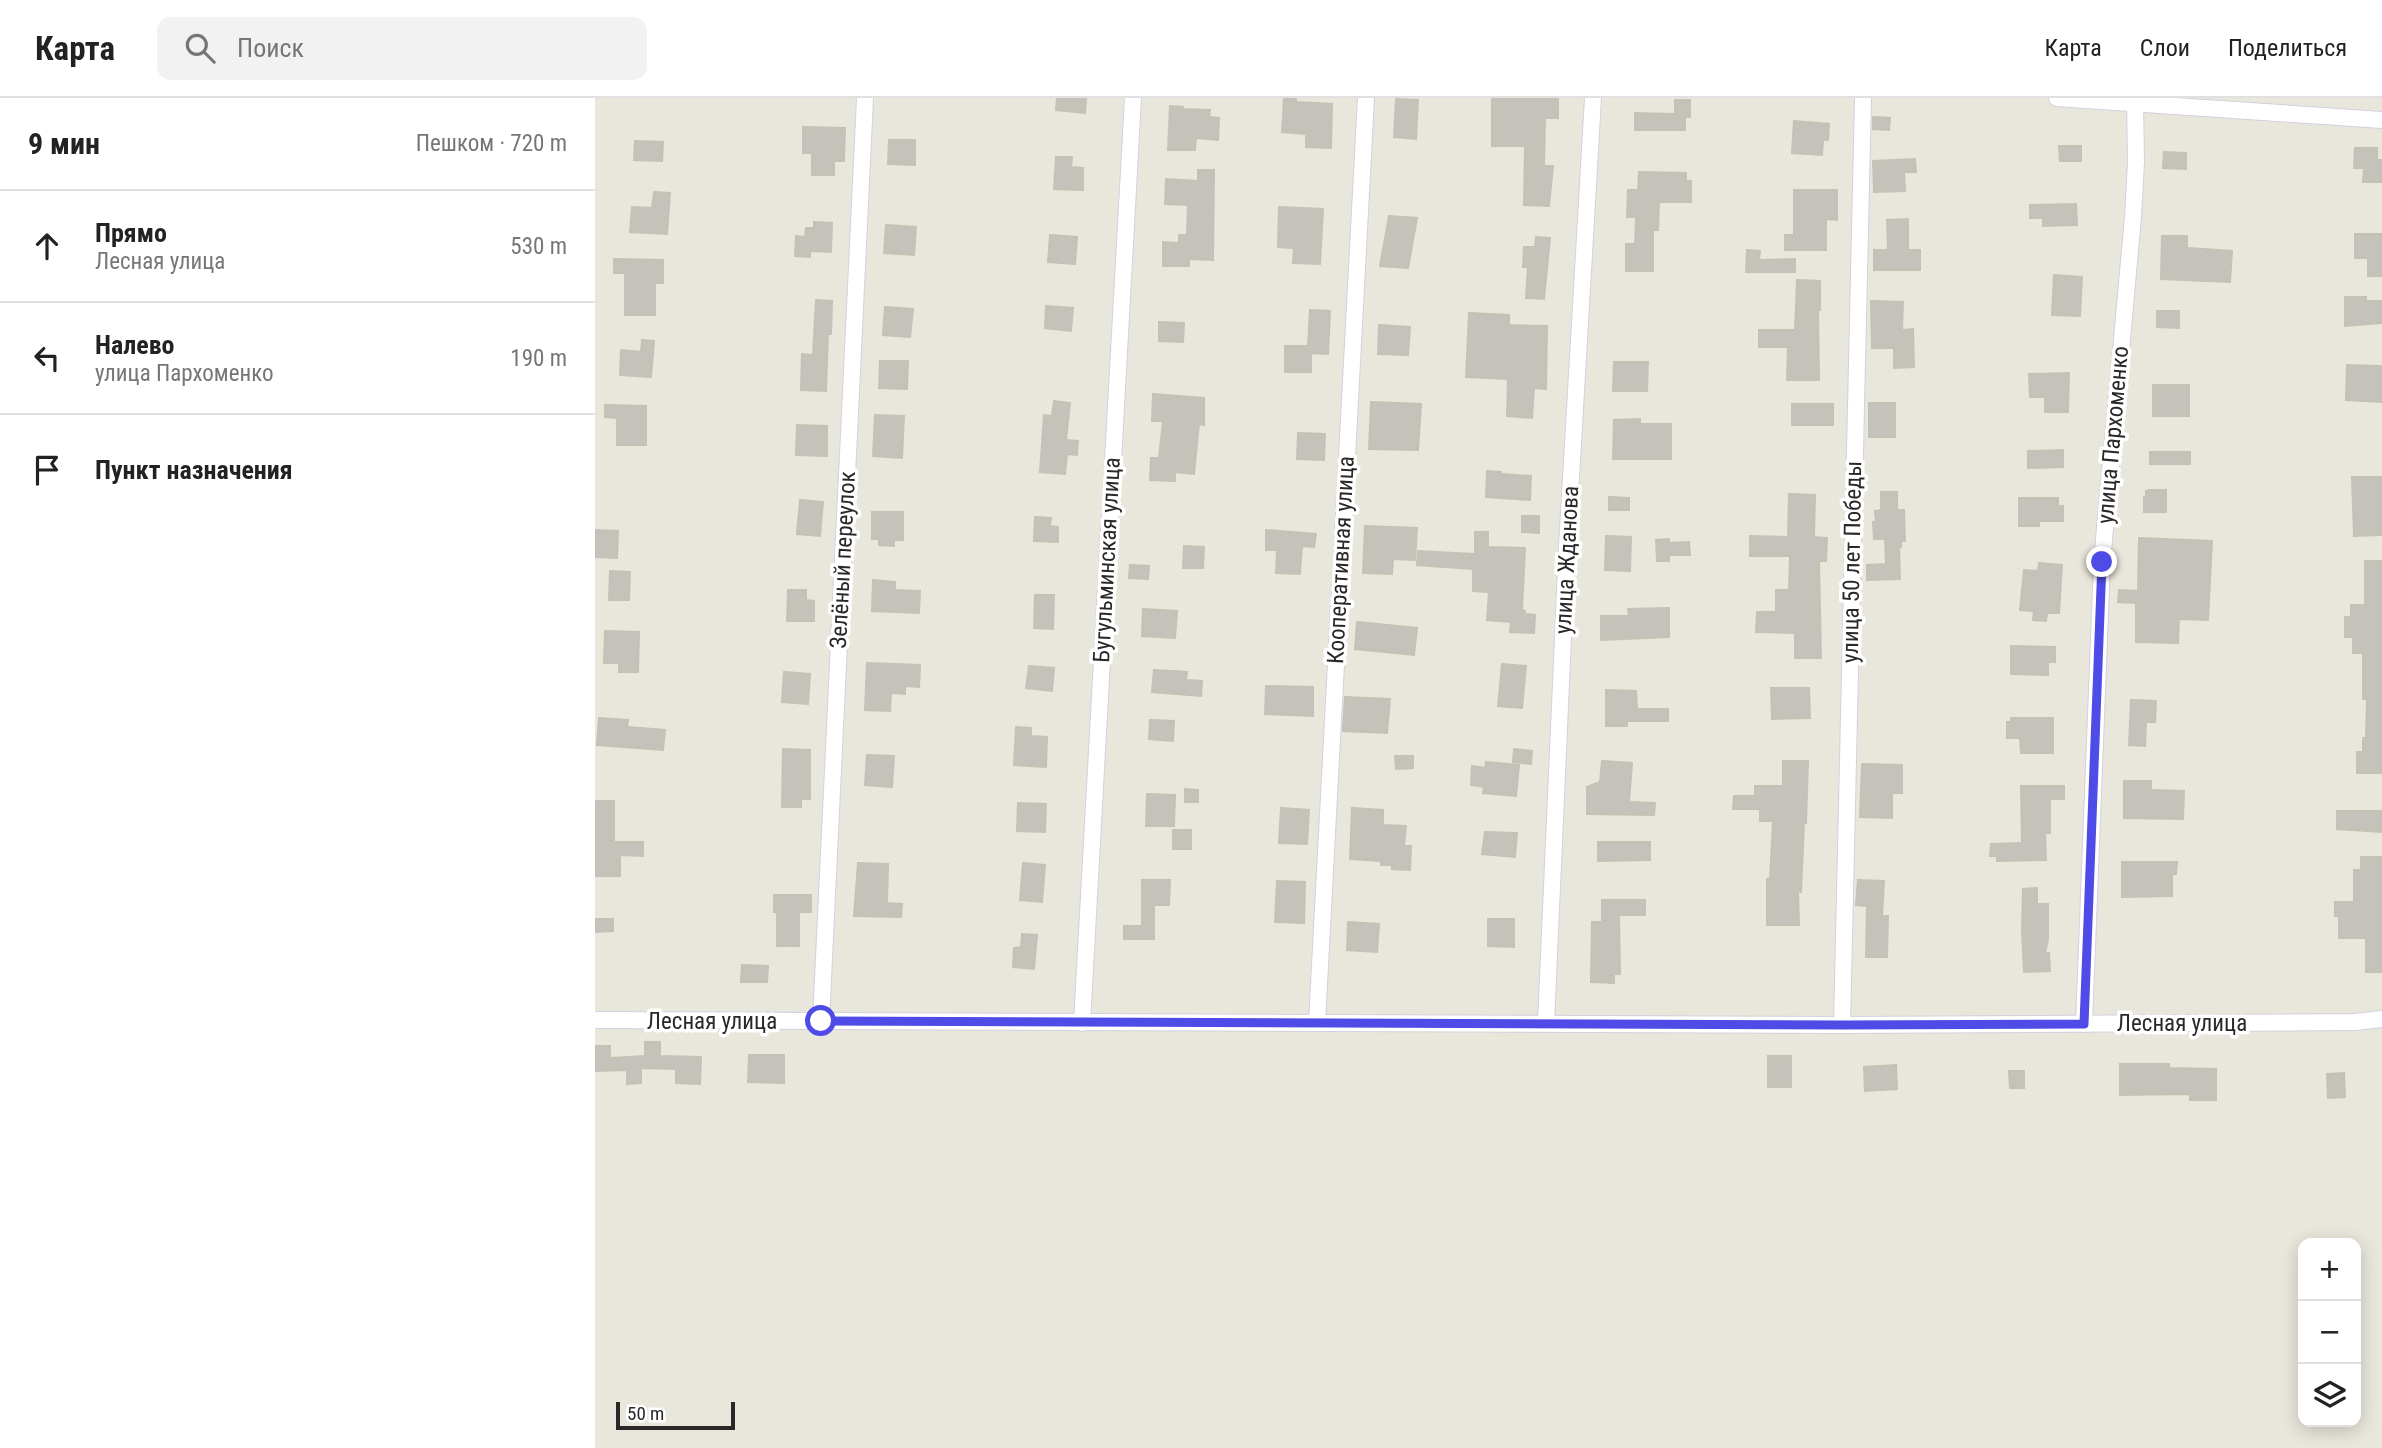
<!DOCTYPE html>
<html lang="ru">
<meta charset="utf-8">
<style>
:root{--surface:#fff;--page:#f2f2f2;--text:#222;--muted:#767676;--line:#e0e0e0}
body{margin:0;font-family:"Roboto Condensed",sans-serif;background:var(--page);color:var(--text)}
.controls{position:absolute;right:21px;bottom:21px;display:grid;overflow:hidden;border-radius:14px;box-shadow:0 4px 18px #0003}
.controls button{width:63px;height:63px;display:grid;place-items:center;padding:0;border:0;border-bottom:2px solid var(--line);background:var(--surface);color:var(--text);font:35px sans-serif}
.scale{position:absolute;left:21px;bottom:18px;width:119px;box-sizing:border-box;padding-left:7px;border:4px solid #282828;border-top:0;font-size:19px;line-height:24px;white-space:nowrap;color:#282828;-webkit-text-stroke:5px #fff;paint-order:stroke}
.stop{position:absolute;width:21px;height:21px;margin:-16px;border:5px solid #4e4be6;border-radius:50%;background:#fff}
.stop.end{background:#4e4be6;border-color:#fff;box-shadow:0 2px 7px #0008}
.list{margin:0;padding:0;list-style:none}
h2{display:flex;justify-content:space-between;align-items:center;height:91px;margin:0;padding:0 28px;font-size:30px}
h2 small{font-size:23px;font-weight:400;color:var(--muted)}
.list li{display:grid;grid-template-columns:46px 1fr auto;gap:21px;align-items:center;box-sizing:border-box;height:112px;padding:0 28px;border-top:2px solid var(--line)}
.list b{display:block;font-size:26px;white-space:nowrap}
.list p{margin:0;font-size:23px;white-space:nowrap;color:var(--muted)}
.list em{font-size:23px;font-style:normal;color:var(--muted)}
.icon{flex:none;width:38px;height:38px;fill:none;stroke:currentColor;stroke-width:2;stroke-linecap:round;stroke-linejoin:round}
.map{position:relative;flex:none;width:1787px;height:1350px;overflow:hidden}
header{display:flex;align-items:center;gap:42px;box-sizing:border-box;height:98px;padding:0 35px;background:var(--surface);border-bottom:2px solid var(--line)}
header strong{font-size:33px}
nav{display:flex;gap:38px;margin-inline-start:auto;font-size:24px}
.search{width:490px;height:63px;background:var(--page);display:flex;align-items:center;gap:18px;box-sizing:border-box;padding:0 24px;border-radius:14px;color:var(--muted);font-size:26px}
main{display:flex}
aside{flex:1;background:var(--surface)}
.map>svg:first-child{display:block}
.building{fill:#c4c2bb;stroke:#c4c2b5;stroke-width:2}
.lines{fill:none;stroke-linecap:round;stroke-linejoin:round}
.minor-casing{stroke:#d1d1e0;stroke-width:18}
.minor{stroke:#fff;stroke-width:16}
.route{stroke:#4e4be6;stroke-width:9}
.labels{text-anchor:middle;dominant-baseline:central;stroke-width:7;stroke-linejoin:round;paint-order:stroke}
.street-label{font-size:23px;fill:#282828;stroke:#fff}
</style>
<header>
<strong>Карта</strong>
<div class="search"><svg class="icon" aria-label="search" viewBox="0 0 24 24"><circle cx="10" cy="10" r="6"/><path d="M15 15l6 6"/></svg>Поиск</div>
<nav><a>Карта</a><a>Слои</a><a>Поделиться</a></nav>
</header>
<main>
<aside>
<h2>9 мин<small>Пешком · 720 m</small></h2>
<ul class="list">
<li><svg class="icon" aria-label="ahead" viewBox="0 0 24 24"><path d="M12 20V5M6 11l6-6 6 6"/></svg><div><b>Прямо</b><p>Лесная улица</p></div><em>530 m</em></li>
<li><svg class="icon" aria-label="left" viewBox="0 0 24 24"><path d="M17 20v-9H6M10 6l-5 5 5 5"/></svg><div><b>Налево</b><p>улица Пархоменко</p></div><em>190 m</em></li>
<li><svg class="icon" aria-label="arrive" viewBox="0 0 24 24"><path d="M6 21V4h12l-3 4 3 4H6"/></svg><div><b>Пункт назначения</b></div></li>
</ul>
</aside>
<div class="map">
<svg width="1787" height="1350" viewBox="0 0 1787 1350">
<rect width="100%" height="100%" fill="#e9e6db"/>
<!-- building -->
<g class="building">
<polygon points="462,0 491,0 490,15 461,12"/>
<polygon points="689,0 701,0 701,4 737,6 736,50 711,49 711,36 687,34"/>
<polygon points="897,0 963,0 963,20 950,20 949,68 958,68 954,108 929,107 930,48 897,48"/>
<polygon points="801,1 823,2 821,41 799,39"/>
<polygon points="1080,2 1095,2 1095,19 1090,19 1090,32 1040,32 1040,15 1080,16"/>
<polygon points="575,8 588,9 588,11 615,12 614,19 624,20 623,42 601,40 600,52 573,52"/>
<polygon points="1278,19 1295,20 1294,32 1278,31"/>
<polygon points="1199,23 1234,26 1233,42 1228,42 1227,57 1197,55"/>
<polygon points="208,29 250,30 249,63 239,63 239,77 217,77 217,55 208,55"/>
<polygon points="294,42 320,42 320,67 293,66"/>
<polygon points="40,43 68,44 67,63 39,62"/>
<polygon points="1464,48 1486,48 1486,63 1465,63"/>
<polygon points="1760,50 1782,50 1782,62 1787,62 1787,84 1768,84 1769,70 1759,70"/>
<polygon points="1569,54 1591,55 1591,71 1568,70"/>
<polygon points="461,59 477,59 476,69 488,70 488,92 459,91"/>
<polygon points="1320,61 1321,74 1309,74 1310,93 1279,94 1278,63"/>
<polygon points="603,72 619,72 618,162 594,161 594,168 568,168 568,144 584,145 584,137 592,137 593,107 570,106 571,81 603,83"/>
<polygon points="1044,74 1091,75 1091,83 1096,83 1096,104 1064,104 1063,132 1058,132 1058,173 1031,173 1031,146 1040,146 1041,119 1032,119 1033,92 1043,92"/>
<polygon points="1199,92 1242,92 1242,122 1231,121 1231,152 1190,152 1190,137 1199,137"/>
<polygon points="59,94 75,95 72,136 35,134 37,109 57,110"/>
<polygon points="1481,106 1482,127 1448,128 1448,120 1435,120 1435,107"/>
<polygon points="684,109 728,111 725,166 698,165 699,150 683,149"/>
<polygon points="794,118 822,120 813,170 785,168"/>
<polygon points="1313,121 1313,152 1325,152 1325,172 1279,172 1279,152 1293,152 1292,122"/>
<polygon points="219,124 237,125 236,154 215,153 215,159 200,158 201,138 210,139 211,130 219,130"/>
<polygon points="291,127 321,129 319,157 289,155"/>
<polygon points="1760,136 1787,136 1787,178 1773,178 1773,160 1760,160"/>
<polygon points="455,137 482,139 480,166 453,164"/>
<polygon points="1567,138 1592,138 1592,150 1637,153 1635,184 1566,181"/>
<polygon points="941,139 955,140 949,201 931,200 933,169 928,169 929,149 940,149"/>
<polygon points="1152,152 1165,153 1164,162 1200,161 1200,174 1151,174"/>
<polygon points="19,161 68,162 68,185 60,185 60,217 30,217 30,175 19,175"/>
<polygon points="1459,177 1487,179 1485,218 1457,217"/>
<polygon points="1202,182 1225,183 1225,212 1223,212 1224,282 1192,282 1193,249 1164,249 1164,232 1200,232"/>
<polygon points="1750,199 1771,199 1771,203 1787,203 1787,225 1750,228"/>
<polygon points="221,202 237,203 236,236 233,236 231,293 206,292 207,256 218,257"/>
<polygon points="1276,203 1308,204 1307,232 1318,231 1319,269 1299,270 1299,250 1277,250"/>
<polygon points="451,208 478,210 476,233 450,230"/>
<polygon points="290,209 318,211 315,239 288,237"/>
<polygon points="715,212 735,213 733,256 716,255 716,274 690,274 690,248 713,248"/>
<polygon points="1562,213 1584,213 1584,230 1562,229"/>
<polygon points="874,215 914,217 914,227 952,228 951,291 939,290 937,320 912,318 913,281 871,279"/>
<polygon points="564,224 589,225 588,244 564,243"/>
<polygon points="784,227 815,229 813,257 783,256"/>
<polygon points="47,242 59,243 56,279 25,277 26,252 46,254"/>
<polygon points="285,263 313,263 312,291 284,290"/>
<polygon points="1019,264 1053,264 1052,293 1018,293"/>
<polygon points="1752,267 1787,268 1787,304 1751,302"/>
<polygon points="1474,275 1473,314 1450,314 1450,299 1435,299 1434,276"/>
<rect x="1558" y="287" width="36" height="31"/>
<polygon points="558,296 609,300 609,327 604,326 599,376 580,374 580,383 555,382 556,360 564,360 568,323 557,323"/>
<polygon points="459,303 475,305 471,342 483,343 482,357 472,356 470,376 445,374 449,317 457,318"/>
<polygon points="776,304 826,306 823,352 774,351"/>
<rect x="1274" y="305" width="26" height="34"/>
<rect x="1197" y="306" width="41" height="21"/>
<polygon points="10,307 51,308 51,347 22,347 22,320 10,319"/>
<polygon points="280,317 309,318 307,360 278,358"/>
<polygon points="1045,321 1045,326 1076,326 1076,361 1018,361 1019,322"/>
<polygon points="202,327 232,328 232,358 201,357"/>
<polygon points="703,335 730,336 729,362 702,361"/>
<polygon points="1468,352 1468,369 1433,370 1433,353"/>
<rect x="1555" y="354" width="40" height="12"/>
<polygon points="892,373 906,374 906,376 936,378 935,402 891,399"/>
<polygon points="1757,379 1787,379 1787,437 1759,438"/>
<polygon points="1554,392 1571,392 1571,414 1549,414 1549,399 1551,399 1551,393"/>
<polygon points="1286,394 1302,394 1302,412 1309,412 1310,443 1306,443 1306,449 1304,449 1305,481 1272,482 1272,467 1291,466 1290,441 1279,441 1278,424 1281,424 1280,413 1286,412"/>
<polygon points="1194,396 1220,397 1219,439 1232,440 1231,463 1224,463 1226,560 1200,560 1200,535 1161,534 1162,514 1181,514 1181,492 1194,492 1195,458 1155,458 1155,438 1193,439"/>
<polygon points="1014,399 1034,400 1034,412 1014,412"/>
<polygon points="1424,400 1463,400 1463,408 1468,408 1468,423 1444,423 1444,428 1424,428"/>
<polygon points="205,402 228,404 225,438 202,436"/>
<polygon points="277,414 308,414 308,442 299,442 299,448 284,447 284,441 277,441"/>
<polygon points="927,418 944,418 944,435 927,434"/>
<polygon points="440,419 456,420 455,428 463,429 463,444 439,443"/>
<polygon points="770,428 822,430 820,462 798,461 797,476 768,475"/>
<polygon points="0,432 23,433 22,460 0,459"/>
<polygon points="671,432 721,436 719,449 707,448 705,476 681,475 682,452 671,452"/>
<polygon points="880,434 893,434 893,449 930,450 927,512 930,513 930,516 940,517 939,535 915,534 916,524 892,522 894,494 878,493 878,471 822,467 823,453 880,456"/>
<polygon points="1011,438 1036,439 1035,473 1010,472"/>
<polygon points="1544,440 1617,443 1613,522 1584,521 1583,545 1541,544 1541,505 1523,504 1524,492 1543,493"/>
<polygon points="1074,441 1074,445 1094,444 1095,457 1074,457 1074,463 1062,463 1061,442"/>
<polygon points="589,448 609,449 608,470 588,470"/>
<polygon points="1770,463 1787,463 1787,675 1762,675 1762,654 1768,654 1768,640 1771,640 1772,601 1768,601 1768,555 1758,555 1758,539 1750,539 1750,519 1756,519 1756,507 1770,507"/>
<polygon points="1444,465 1467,467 1464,515 1452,515 1451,523 1438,522 1439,513 1425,512 1429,472 1443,473"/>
<polygon points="535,467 554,468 553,481 534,480"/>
<polygon points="15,473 35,474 34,502 14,502"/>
<polygon points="278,482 300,484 300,492 325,493 324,515 277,513"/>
<polygon points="193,492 211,492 211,502 219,503 219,523 192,523"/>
<polygon points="440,497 459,497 458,531 439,530"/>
<polygon points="1074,510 1074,539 1006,542 1006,518 1034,518 1033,511"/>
<polygon points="548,511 582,513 580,540 547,538"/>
<polygon points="762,524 822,530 819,557 760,551"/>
<polygon points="10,533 44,534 43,574 24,574 24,565 9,565"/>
<polygon points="1416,548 1460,549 1460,564 1453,564 1453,577 1416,576"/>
<polygon points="272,565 325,567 324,589 310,588 310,596 296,595 295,613 270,612"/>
<polygon points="907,566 931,568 927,610 903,608"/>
<polygon points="434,568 459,570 457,593 431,590"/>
<polygon points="559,572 592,574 591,582 607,583 606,598 557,594"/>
<polygon points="189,574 215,576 213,606 187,604"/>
<polygon points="671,588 718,589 718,618 670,616"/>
<polygon points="1176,590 1214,590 1215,620 1177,621"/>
<polygon points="1011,592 1041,593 1042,611 1073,611 1073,623 1032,623 1032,628 1011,628"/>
<polygon points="750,599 795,601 792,635 748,633"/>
<polygon points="1536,602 1561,603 1560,624 1551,624 1550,648 1534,647"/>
<polygon points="4,620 33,622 32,629 70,632 68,652 2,647"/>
<polygon points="1416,620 1458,620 1458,655 1426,655 1425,640 1412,640 1412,624 1416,624"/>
<polygon points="555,622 579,623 578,643 554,641"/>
<polygon points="421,629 436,630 436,638 452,639 451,669 419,667"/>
<polygon points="188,651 215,652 215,701 206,701 206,709 187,709"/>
<polygon points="919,651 937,653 936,666 918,664"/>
<polygon points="272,657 299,658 297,689 270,687"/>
<polygon points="800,658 818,658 818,670 801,671"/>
<polygon points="1007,663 1037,665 1034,704 1060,705 1059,717 992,716 992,689 1005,684"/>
<polygon points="1188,663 1213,663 1211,725 1209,725 1206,794 1203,793 1204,827 1172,827 1172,781 1175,781 1178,723 1165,723 1165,711 1138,711 1139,698 1160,698 1160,688 1188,688"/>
<polygon points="891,664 924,667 921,698 888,695 889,689 876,687 877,668 890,670"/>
<polygon points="1267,666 1307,667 1307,695 1297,695 1297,720 1265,719"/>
<polygon points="1529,683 1556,683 1556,692 1589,693 1588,721 1529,720"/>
<polygon points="1426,688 1469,688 1469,701 1455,701 1455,735 1450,735 1451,762 1402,763 1402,758 1395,758 1396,746 1427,745"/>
<polygon points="590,691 603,692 603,704 590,704"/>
<polygon points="552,696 580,697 579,728 551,728"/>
<polygon points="0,703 19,703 19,744 48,744 48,758 25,757 25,778 0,778"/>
<polygon points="423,705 451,706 450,734 422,733"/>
<polygon points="686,710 714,712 712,746 684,745"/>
<polygon points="757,710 788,712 788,727 811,728 809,748 816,748 815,772 797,771 797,767 786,767 786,763 755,761"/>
<polygon points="1742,713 1787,713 1787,734 1742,731"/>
<rect x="578" y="732" width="18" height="19"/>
<polygon points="890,734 922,735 920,759 887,756"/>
<polygon points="1003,744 1055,744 1055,762 1003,763"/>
<polygon points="1766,759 1787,759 1787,874 1771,874 1771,840 1744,840 1744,818 1740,818 1740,804 1759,804 1759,772 1766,772"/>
<polygon points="1527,764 1582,764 1581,776 1577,776 1577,798 1527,799"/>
<polygon points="263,765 293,766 292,805 307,806 306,819 259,818"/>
<polygon points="428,765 450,767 447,804 425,802"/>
<polygon points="547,782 575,782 574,807 559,807 559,841 529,841 529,828 547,828"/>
<polygon points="1263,782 1289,783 1287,818 1293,818 1292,859 1271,859 1272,808 1261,807"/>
<polygon points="682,783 710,784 709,825 680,824"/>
<polygon points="1442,790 1442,806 1453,806 1453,841 1450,856 1454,855 1455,873 1429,874 1427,834 1428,791"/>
<polygon points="179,797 216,797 216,814 204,814 204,848 182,848 182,814 179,814"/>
<polygon points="1007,802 1050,802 1050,817 1024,817 1025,876 1019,876 1019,885 996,884 997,824 1007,824"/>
<polygon points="0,821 18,821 18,833 0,834"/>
<polygon points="893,821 919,821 919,849 893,848"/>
<polygon points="753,824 784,826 782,854 752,852"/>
<polygon points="427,836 442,837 439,871 418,869 419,850 426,849"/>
<polygon points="147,867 173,868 172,884 146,884"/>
<polygon points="50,944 65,944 65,958 106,959 105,986 81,985 81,971 46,970 46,985 32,986 32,972 0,973 0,948 15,948 15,960 50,958"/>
<polygon points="154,957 189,957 189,985 153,984"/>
<rect x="1173" y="958" width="23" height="31"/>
<polygon points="1525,966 1574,966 1574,970 1621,971 1621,1002 1595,1002 1595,996 1525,997"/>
<polygon points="1301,967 1302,991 1270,993 1269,969"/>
<polygon points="1414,973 1429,973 1429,990 1415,990"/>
<polygon points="1749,975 1750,999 1733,1000 1732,976"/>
</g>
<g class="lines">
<defs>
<g id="minor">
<polyline points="1462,0 1787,22"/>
<polyline points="0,922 1247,927 1760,924 1787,921"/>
<polyline points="226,923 270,0"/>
<polyline points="722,924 771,0"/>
<polyline points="487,925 538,0"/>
<polyline points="951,925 972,449 998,0"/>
<polyline points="1489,926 1507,464 1538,119 1541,64 1540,0"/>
<polyline points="1247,927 1268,0"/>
</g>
</defs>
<!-- minor casing -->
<use href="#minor" class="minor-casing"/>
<!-- minor -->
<use href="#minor" class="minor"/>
</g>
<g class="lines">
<!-- route -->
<polyline class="route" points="226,923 1247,927 1489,926 1507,464"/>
</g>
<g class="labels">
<!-- street labels -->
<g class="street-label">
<text transform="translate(1518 337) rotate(-85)">улица Пархоменко</text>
<text transform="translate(248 462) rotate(-87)">Зелёный переулок</text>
<text transform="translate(512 462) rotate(-87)">Бугульминская улица</text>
<text transform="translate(746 462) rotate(-87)">Кооперативная улица</text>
<text transform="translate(972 462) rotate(-87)">улица Жданова</text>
<text transform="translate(1257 464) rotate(-89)">улица 50 лет Победы</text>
<text x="117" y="923">Лесная улица</text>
<text x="1587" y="925">Лесная улица</text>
</g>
</g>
</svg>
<div class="controls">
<button>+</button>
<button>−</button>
<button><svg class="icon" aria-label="layers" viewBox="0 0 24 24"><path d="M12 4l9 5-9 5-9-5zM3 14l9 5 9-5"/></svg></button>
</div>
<div class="scale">50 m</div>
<div class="stop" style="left:226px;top:923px"></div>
<div class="stop end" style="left:1507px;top:464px"></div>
</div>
</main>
